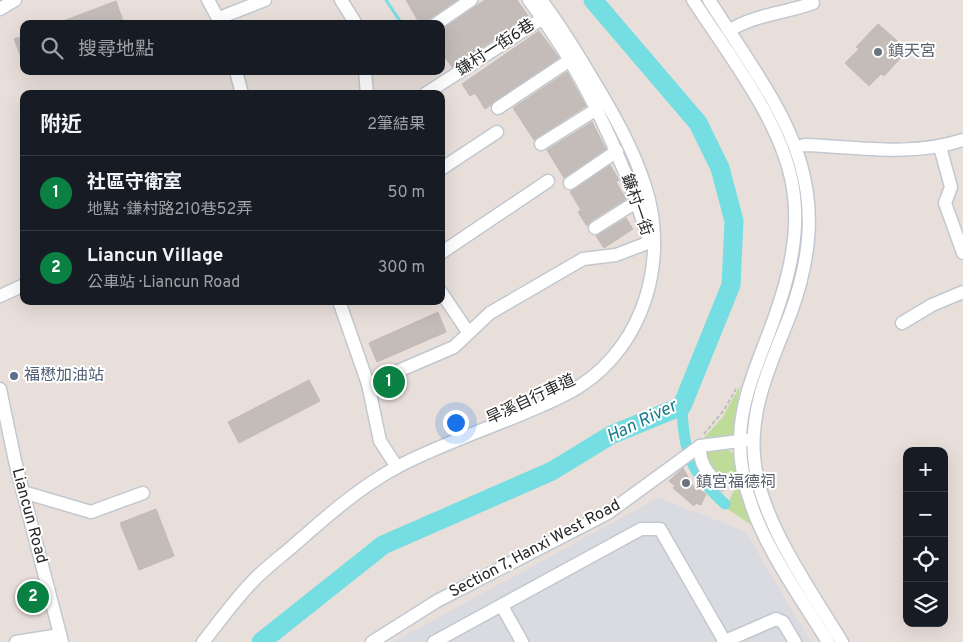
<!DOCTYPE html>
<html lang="zh-TW">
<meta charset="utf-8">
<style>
:root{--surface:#171b24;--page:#20242c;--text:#f1f3f6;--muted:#9ea1a6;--line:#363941;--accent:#0b8043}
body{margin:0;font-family:Overpass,"Noto Sans TC",sans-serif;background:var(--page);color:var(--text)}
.controls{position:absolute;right:15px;bottom:15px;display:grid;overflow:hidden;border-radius:10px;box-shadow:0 5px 20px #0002}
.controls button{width:45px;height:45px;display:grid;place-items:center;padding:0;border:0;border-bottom:1px solid var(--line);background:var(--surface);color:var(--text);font:25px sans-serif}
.you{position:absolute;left:455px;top:422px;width:18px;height:18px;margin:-12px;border:4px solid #fff;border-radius:50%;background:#1a73e8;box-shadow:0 0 0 8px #1a73e833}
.badge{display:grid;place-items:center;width:32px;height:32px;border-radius:50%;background:var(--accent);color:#fff;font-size:16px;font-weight:700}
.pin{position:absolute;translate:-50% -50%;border:2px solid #fff;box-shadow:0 1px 5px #0006}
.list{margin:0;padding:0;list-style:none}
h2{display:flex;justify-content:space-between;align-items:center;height:65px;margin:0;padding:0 20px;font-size:21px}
h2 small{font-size:16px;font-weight:400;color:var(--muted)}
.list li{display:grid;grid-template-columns:32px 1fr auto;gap:15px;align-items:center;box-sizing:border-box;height:75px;padding:0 20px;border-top:1px solid var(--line)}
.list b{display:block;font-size:19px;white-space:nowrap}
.list p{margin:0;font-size:16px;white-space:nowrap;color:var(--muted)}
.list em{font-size:16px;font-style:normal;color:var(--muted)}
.icon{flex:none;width:28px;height:28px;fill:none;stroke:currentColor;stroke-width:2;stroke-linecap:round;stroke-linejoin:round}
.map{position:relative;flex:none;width:963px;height:642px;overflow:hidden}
.search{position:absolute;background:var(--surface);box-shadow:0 5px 20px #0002;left:20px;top:20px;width:425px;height:55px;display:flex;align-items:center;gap:12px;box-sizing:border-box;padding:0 18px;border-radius:10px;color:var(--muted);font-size:19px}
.panel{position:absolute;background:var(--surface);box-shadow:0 5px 20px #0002;left:20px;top:90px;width:425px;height:215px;border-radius:10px}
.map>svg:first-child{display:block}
.industrial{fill:#dadae1}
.green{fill:#bfdb9a}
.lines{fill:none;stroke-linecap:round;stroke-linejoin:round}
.stream{stroke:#74dee3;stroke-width:3}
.canal{stroke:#74dee3;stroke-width:11}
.river{stroke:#74dee3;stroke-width:19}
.building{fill:#c4bcb9;stroke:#c3bab4}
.minor-casing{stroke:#c2c8d0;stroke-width:15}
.path{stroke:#bebebe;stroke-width:2;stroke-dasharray:4 2.5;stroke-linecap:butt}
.minor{stroke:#fff;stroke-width:12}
.worship-dot{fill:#6b7280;stroke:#fff;stroke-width:2}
.service-dot{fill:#5c6f8a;stroke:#fff;stroke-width:2}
.labels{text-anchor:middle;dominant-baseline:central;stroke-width:4;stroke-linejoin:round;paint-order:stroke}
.street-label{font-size:16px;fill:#272727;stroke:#fff}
.worship-label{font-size:16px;fill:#5b616d;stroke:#fff;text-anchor:start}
.service-label{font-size:16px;fill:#4e5e75;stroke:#fff;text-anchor:start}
.water-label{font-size:18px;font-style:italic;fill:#187c8a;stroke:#fff}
</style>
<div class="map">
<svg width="963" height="642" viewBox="0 0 963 642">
<rect width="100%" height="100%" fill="#e9dfda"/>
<!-- industrial -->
<polygon class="industrial" points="658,498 745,531 811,642 393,642"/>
<!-- green -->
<g class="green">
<polygon points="740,386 733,435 703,439 722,418"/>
<polygon points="727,449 734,454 738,482 753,526 726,508 735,488 714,474 705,452"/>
</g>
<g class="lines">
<!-- stream -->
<polyline class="stream" points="386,0 402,24"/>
<!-- canal -->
<path class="canal" d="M 682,406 C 683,452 691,473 725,504"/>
<!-- river -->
<polyline class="river" points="261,642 383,545 552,471 611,435 682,406 731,285 734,221 720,168 698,123 593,0"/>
</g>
<!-- building -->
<g class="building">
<polygon points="406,0 457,0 422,24 420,24"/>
<polygon points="485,0 517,0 529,17 452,67 441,52 441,30"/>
<polygon points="116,1 124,24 58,24 58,23"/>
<polygon points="878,24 908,50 884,76 881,74 869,86 845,63 859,49 856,47"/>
<polygon points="539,31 559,58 485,109 475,93 470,96 462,84"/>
<polygon points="24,36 24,62 23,62 14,39"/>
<polygon points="567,72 586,106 534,140 513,108"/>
<polygon points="592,122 606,149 564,178 547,150"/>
<polygon points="610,165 619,180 616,182 626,199 591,221 587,226 578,212 581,210 570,192"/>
<polygon points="626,218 633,229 604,248 596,236"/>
<polygon points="438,312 446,332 377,362 369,343"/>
<polygon points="309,380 320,401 239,443 228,422"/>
<polygon points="683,468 691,482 689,483 706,494 701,505 696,503 694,506 673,488 675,486 669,481"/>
<polygon points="156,509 174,556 139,570 120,523"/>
</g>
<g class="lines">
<defs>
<g id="minor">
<polyline points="208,0 221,24"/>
<polyline points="341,0 356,24"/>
<path d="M 693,0 C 730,57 787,128 794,196 C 800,246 783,297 765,343 C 753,374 740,407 740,441 C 739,516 791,581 828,642"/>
<path d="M 709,0 C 780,111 841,177 790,315 C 772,361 750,405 754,456 C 758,518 810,589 842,642"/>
<polyline points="0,9 15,0"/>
<polyline points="219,18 265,0"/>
<polyline points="436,24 471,0"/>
<path d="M 729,31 C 752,15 786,13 813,3"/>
<polyline points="236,71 242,94"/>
<polyline points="365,71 367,94"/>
<polyline points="425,94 543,18"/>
<polyline points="498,108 570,60"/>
<polyline points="541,144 597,109"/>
<path d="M 796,147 L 805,145 C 859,147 911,157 963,140"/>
<polyline points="940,147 951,187 945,203 963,253"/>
<polyline points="441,169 497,132"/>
<polyline points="570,183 617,151"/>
<polyline points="595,228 636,202"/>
<polyline points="441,253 548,181"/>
<polyline points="441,292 468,332"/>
<polyline points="0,296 24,285"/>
<polyline points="339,301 368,384 380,441 397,467"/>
<polyline points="902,323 932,305 963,292"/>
<path d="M 368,384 L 454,347 L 490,313 L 583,259 L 616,255 L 650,242 C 622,155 585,73 529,0"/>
<polyline points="0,389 15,461 62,642"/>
<path d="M 700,446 C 699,463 707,475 721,484"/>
<polyline points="23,492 91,512 143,493"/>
<polyline points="502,606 522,642"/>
<polyline points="16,642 60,635"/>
<path d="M 203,642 C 219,622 234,601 252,582 C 264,569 279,558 293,546 C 326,517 357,489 397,467 C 437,446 481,431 522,414 C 542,405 562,398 580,386 C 645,344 669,258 645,186 C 633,148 613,113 593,80 C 577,53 560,25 541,0"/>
<polyline points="372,642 437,601 608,513 700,446 747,440"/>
<polyline points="434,642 641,529 660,529 725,642"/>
<polyline points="723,642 776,619 783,622 795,642"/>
</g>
</defs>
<!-- minor casing -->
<use href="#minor" class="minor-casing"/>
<!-- path -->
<polyline class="path" points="704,434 724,410 736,389"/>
<!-- minor -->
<use href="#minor" class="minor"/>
</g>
<!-- markers -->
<g class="worship-dot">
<circle cx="878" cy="52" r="5"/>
<circle cx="686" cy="483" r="5"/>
</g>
<circle class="service-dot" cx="14" cy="376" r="5"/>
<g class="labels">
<!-- street labels -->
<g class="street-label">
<text transform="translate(496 48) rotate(-33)">鎌村一街6巷</text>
<text transform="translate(636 205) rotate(71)">鐮村一街</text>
<text transform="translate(531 400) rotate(-25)">旱溪自行車道</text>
<text transform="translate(29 516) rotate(75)">Liancun Road</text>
<text transform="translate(535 549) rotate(-28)">Section 7, Hanxi West Road</text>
</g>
<!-- worship labels -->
<g class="worship-label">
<text x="888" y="52">鎮天宮</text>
<text x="696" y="483">鎮宮福德祠</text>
</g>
<!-- service labels -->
<g class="service-label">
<text x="24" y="376">福懋加油站</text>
</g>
<!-- water labels -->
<g class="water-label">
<text transform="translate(642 422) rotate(-26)">Han River</text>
</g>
</g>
</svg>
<div class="controls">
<button>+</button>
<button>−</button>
<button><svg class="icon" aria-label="locate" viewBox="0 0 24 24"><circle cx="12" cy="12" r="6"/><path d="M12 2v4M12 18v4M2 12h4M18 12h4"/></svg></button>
<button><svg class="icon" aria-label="layers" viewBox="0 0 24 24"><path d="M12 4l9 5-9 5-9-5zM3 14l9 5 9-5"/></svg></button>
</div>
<div class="you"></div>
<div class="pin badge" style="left:389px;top:382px">1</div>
<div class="pin badge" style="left:33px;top:597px">2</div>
<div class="search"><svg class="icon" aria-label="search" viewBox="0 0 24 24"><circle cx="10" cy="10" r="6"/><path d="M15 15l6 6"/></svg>搜尋地點</div>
<section class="panel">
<h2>附近<small>2筆結果</small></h2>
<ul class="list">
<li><span class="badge">1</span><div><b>社區守衛室</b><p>地點 · 鎌村路210巷52弄</p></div><em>50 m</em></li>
<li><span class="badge">2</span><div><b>Liancun Village</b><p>公車站 · Liancun Road</p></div><em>300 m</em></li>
</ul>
</section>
</div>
